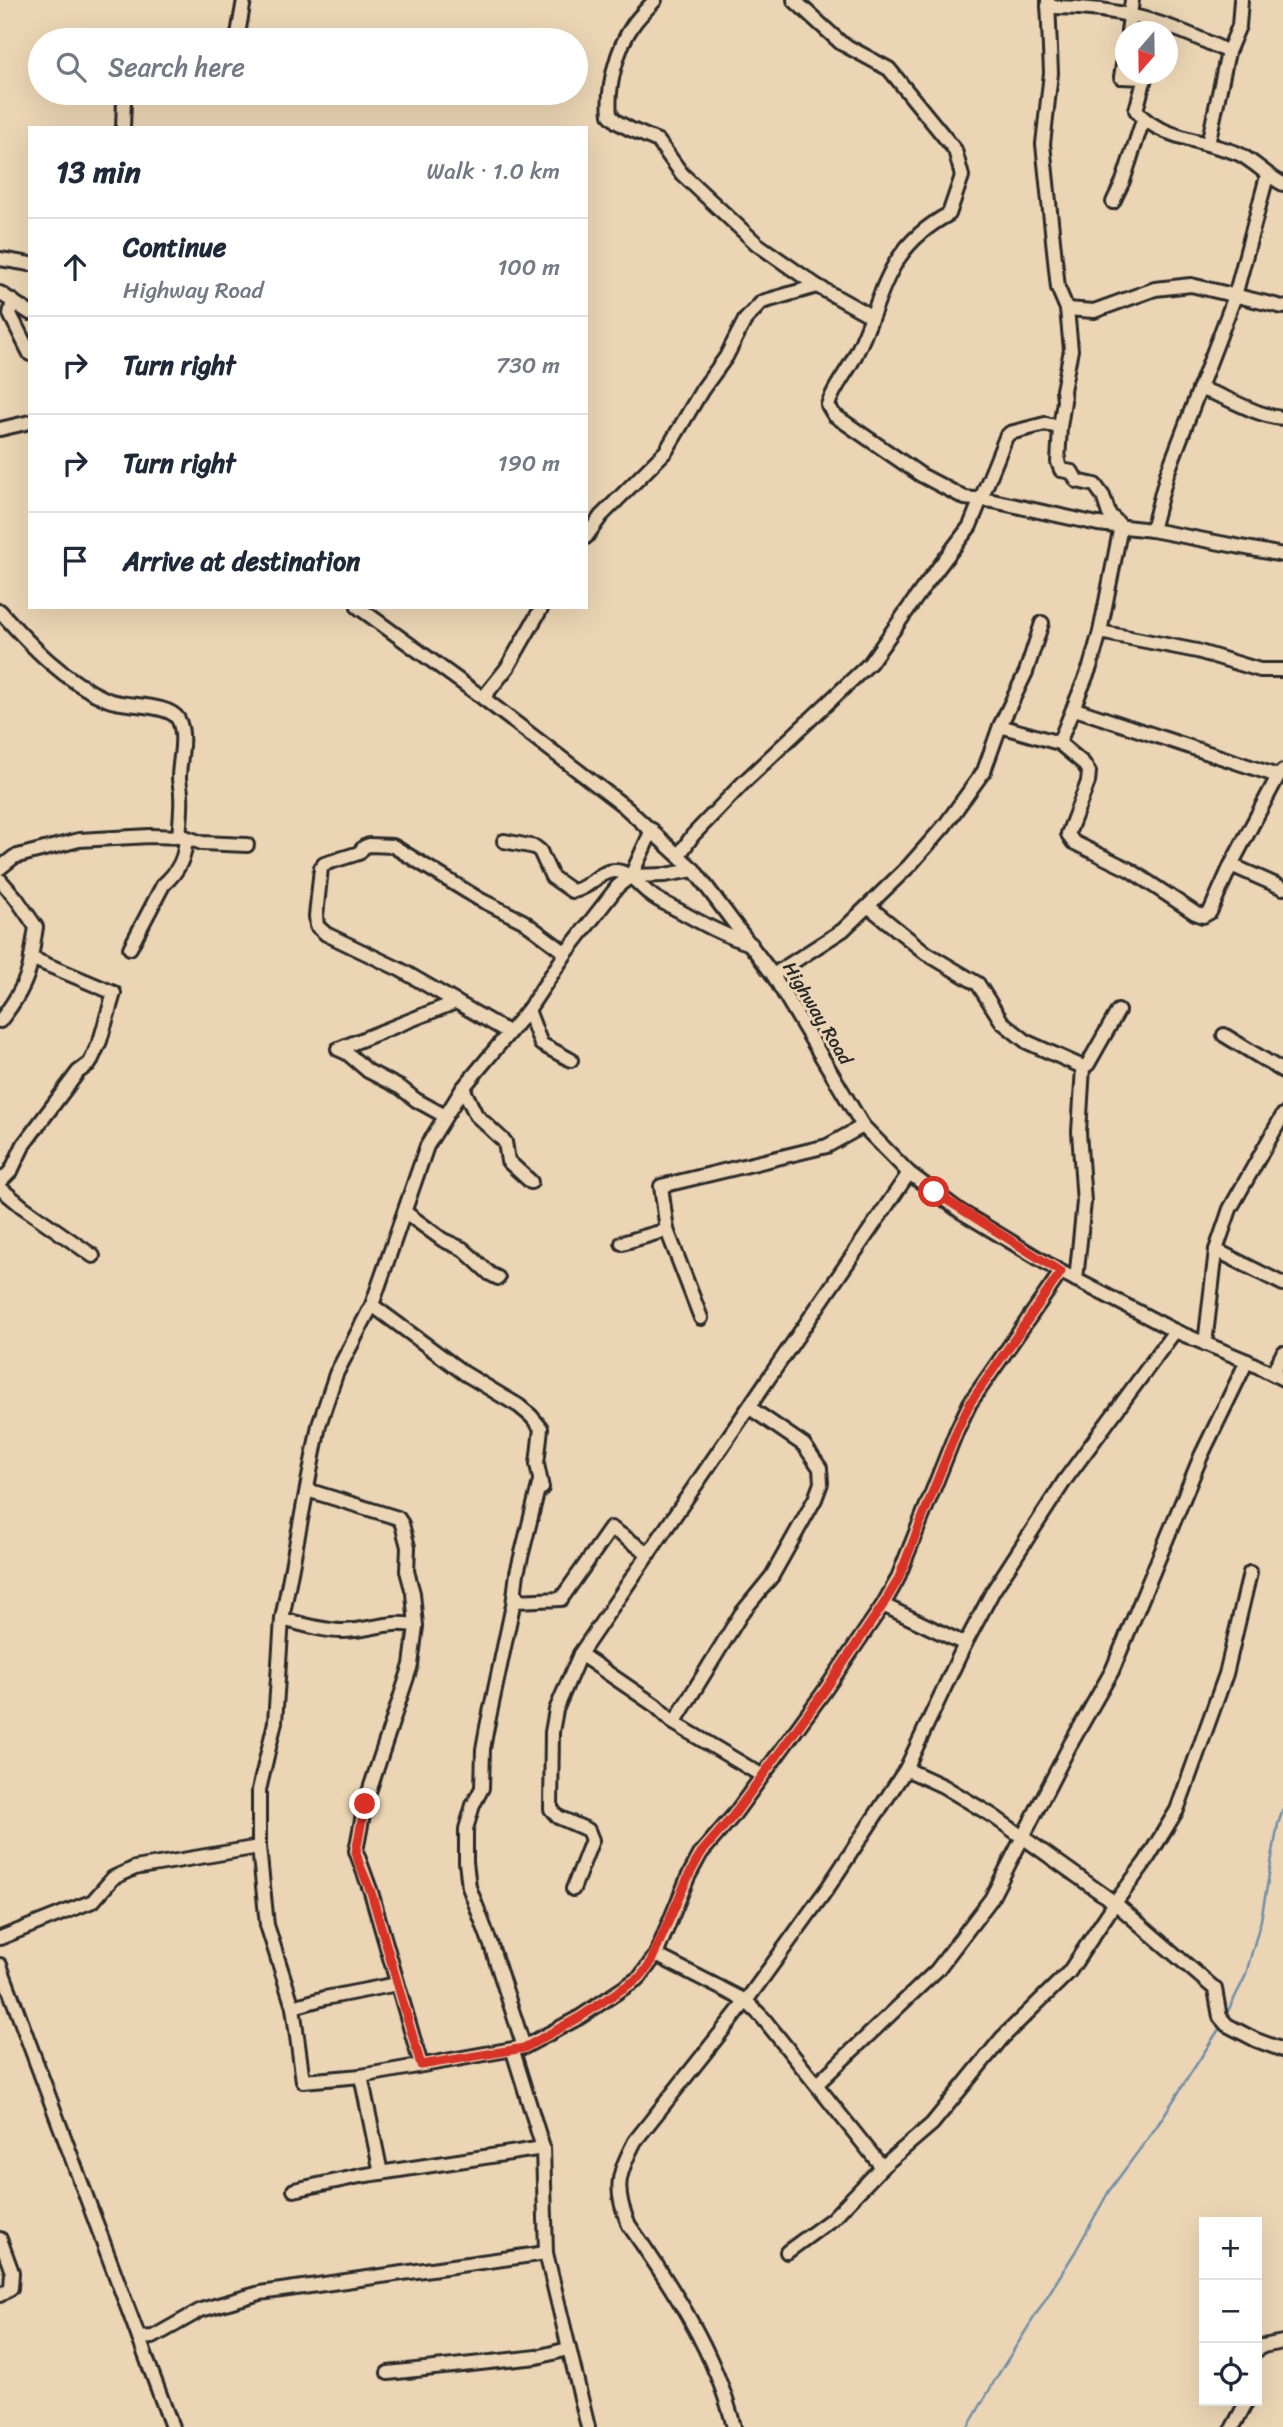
<!DOCTYPE html>
<meta charset="utf-8">
<style>
:root{--surface:#fff;--page:#f6f6f7;--text:#1f2937;--muted:#747a83;--line:#e0e1e3}
body{margin:0;font-family:Sriracha,sans-serif;background:var(--page);color:var(--text)}
.controls{position:absolute;right:21px;bottom:21px;display:grid;overflow:hidden;border-radius:0px;box-shadow:0 7px 28px #0002}
.controls button{width:63px;height:63px;display:grid;place-items:center;padding:0;border:0;border-bottom:2px solid var(--line);background:var(--surface);color:var(--text);font:35px sans-serif}
.compass{position:absolute;left:1115px;top:21px;width:63px;height:63px;border-radius:50%;background:var(--surface);box-shadow:0 7px 28px #0002;rotate:200deg}
.stop{position:absolute;width:21px;height:21px;margin:-16px;border:5px solid #d93025;border-radius:50%;background:#fff}
.stop.end{background:#d93025;border-color:#fff;box-shadow:0 2px 7px #0008}
.list{margin:0;padding:0;list-style:none}
h2{display:flex;justify-content:space-between;align-items:center;height:91px;margin:0;padding:0 28px;font-size:30px}
h2 small{font-size:23px;font-weight:400;color:var(--muted)}
.list li{display:grid;grid-template-columns:46px 1fr auto;gap:21px;align-items:center;box-sizing:border-box;height:98px;padding:0 28px;border-top:2px solid var(--line)}
.list b{display:block;font-size:26px;white-space:nowrap}
.list p{margin:0;font-size:23px;white-space:nowrap;color:var(--muted)}
.list em{font-size:23px;font-style:normal;color:var(--muted)}
.icon{flex:none;width:38px;height:38px;fill:none;stroke:currentColor;stroke-width:2;stroke-linecap:round;stroke-linejoin:round}
.map{position:relative;flex:none;width:1283px;height:2427px;overflow:hidden}
.search{position:absolute;background:var(--surface);box-shadow:0 7px 28px #0002;left:28px;top:28px;width:560px;height:77px;display:flex;align-items:center;gap:18px;box-sizing:border-box;padding:0 24px;border-radius:38px;color:var(--muted);font-size:26px}
.panel{position:absolute;background:var(--surface);box-shadow:0 7px 28px #0002;left:28px;top:126px;width:560px;height:483px;border-radius:0px}
.map>svg:first-child{display:block}
.lines{fill:none;stroke-linecap:round;stroke-linejoin:round}
.stream{stroke:#718fa9;stroke-width:2.5}
.street-casing{stroke:#2b2b2b;stroke-width:18}
.street{stroke:#ebd5b4;stroke-width:12}
.route{stroke:#d93025;stroke-width:9}
.labels{text-anchor:middle;dominant-baseline:central;stroke-width:6;stroke-linejoin:round;paint-order:stroke}
.street-label{font-size:19px;fill:#2b2b2b;stroke:#ebd5b4}
</style>
<div class="map">
<svg width="1283" height="2427" viewBox="0 0 1283 2427">
<rect width="100%" height="100%" fill="#ebd5b4"/>
<filter id="ink" filterUnits="userSpaceOnUse"><feTurbulence type="fractalNoise" baseFrequency=".0143" numOctaves="2"/><feDisplacementMap in="SourceGraphic" scale="14" xChannelSelector="R" yChannelSelector="G"/><feConvolveMatrix kernelMatrix="1 2 1 2 8 2 1 2 1" color-interpolation-filters="sRGB"/></filter>
<g filter="url(#ink)">
<g class="lines">
<!-- stream -->
<g class="stream">
<polyline points="1225,2017 1245,1977 1261,1920 1278,1824 1283,1809"/>
<polyline points="968,2427 998,2375 1075,2252 1109,2191 1157,2126 1221,2026"/>
</g>
<defs>
<g id="street">
<path d="M 655,0 C 648,8 639,16 633,25 C 617,48 607,87 610,115 L 617,122 L 630,129 L 658,141 L 682,174 L 757,244 L 817,286 L 871,316"/>
<path d="M 794,0 L 841,43 L 889,69 L 955,150 L 962,176 L 949,214 C 882,250 885,298 854,358 C 846,374 834,387 828,405 L 834,415 L 921,475 L 965,498 L 993,501 L 1098,524 L 1152,530 L 1283,555"/>
<polyline points="1048,0 1051,73 1043,144 1058,288 1067,309 1071,350 1063,390 1064,401 1060,427"/>
<path d="M 1048,7 C 1116,6 1168,22 1228,52"/>
<polyline points="1128,32 1132,0"/>
<polyline points="237,40 244,0"/>
<path d="M 1126,47 L 1121,77 L 1145,78 L 1136,110 C 1156,138 1208,141 1239,154 C 1255,162 1267,176 1283,184"/>
<polyline points="123,128 124,100 129,93"/>
<polyline points="1208,144 1228,52 1239,26 1241,0"/>
<polyline points="1113,202 1123,181 1143,120"/>
<polyline points="0,259 30,264"/>
<polyline points="0,293 30,313"/>
<polyline points="13,301 10,314 30,354"/>
<polyline points="1067,309 1094,311 1155,289 1191,285 1283,307"/>
<path d="M 1199,389 C 1228,395 1253,416 1283,418"/>
<polyline points="0,429 30,422"/>
<polyline points="1152,530 1167,474 1235,296 1267,176"/>
<polyline points="586,537 601,516 666,451 702,390 726,357 745,320 762,302 817,286"/>
<polyline points="358,607 483,698 624,806 694,870 773,975 863,1126 909,1173 960,1211 1061,1272 1175,1331 1247,1361 1283,1379"/>
<path d="M 0,611 C 30,645 65,682 108,700 C 125,707 169,703 178,719 C 187,736 179,760 179,778 C 179,783 181,789 181,794 C 182,808 180,823 179,837"/>
<polyline points="1100,632 1197,651 1260,670 1283,670"/>
<polyline points="483,698 507,668 542,607"/>
<polyline points="1075,709 1278,776"/>
<polyline points="1000,726 1059,743 1083,763 1089,772 1088,782 1068,834 1073,842 1130,870 1195,913 1203,916 1210,912 1231,865 1278,776 1283,771"/>
<polyline points="652,830 631,876 618,886 566,953 528,1010 463,1088 427,1146 372,1305 336,1374 319,1425 282,1619 275,1722 259,1790 259,1847 267,1925 293,2007 303,2081 361,2076 524,2047 580,2017 640,1977 656,1955 688,1877 701,1853 733,1816 823,1693 883,1605 897,1580 957,1430 970,1403 1061,1272"/>
<path d="M 504,841 L 535,847 L 540,851 L 552,877 L 572,891 C 588,890 598,871 615,871 C 630,871 639,886 650,894 C 658,901 669,905 678,910 C 703,924 725,936 751,944"/>
<polyline points="679,855 693,835 745,781 870,663 923,588 970,526 1006,437 1010,433 1045,424 1060,427 1058,462 1061,470 1072,472 1077,481 1095,485 1103,496 1109,514 1121,526 1100,632 1090,667 1059,743"/>
<polyline points="1231,865 1283,888"/>
<polyline points="0,868 14,857 79,840 150,836 185,837 202,843 247,845"/>
<polyline points="631,876 665,875 694,870"/>
<polyline points="0,880 16,898 36,927 31,958 114,993 100,1041 90,1063 78,1072 24,1144 11,1171 0,1182"/>
<polyline points="868,906 926,953 978,984 1002,1022 1027,1042 1083,1067"/>
<path d="M 130,948 L 163,885 C 177,873 187,856 185,837"/>
<polyline points="773,975 843,930 909,866 945,825 984,771 1000,726 1026,672 1042,623"/>
<polyline points="528,1010 541,1044 571,1060"/>
<path d="M 0,1021 C 14,1003 29,981 31,958"/>
<polyline points="508,1032 401,970 326,934 317,926 316,916 321,868 324,864 359,853 364,847 369,845 393,846 479,899 523,921 566,953"/>
<polyline points="1224,1035 1283,1071"/>
<polyline points="463,1088 476,1115 505,1142 508,1161 531,1182"/>
<polyline points="445,1116 416,1100 401,1088 368,1071 347,1053 338,1049 456,1002"/>
<polyline points="0,1188 23,1207 93,1256"/>
<polyline points="405,1212 443,1240 463,1249 490,1274 498,1278"/>
<polyline points="622,1243 667,1230"/>
<polyline points="1216,1250 1283,1284"/>
<polyline points="1076,1280 1084,1202 1079,1132 1083,1067 1088,1064 1118,1011"/>
<polyline points="372,1305 464,1373 519,1406 531,1416 541,1428 537,1464 542,1488"/>
<polyline points="701,1318 667,1230 661,1186 827,1146 863,1126"/>
<polyline points="1205,1344 1216,1250 1230,1209 1283,1115"/>
<polyline points="1273,1373 1283,1353"/>
<polyline points="307,1490 398,1518 402,1524 408,1547 407,1571 413,1593 416,1626 411,1665 365,1804 356,1851 371,1892 421,2065"/>
<polyline points="516,1594 515,1601 561,1599 611,1528 648,1553"/>
<polyline points="883,1605 965,1644"/>
<path d="M 282,1619 C 302,1624 323,1631 343,1631 C 368,1631 392,1619 416,1626"/>
<polyline points="580,1654 656,1706 674,1723 761,1775"/>
<polyline points="674,1723 741,1614 772,1576 815,1499 821,1483 820,1468 804,1445 750,1408"/>
<polyline points="906,1769 943,1786 993,1816 1115,1903 1215,1989 1220,2017 1227,2025 1256,2040 1283,2050"/>
<polyline points="573,1889 592,1840 588,1830 558,1817 551,1809 552,1732 556,1710 580,1654 909,1173"/>
<polyline points="0,1938 93,1901 113,1878 135,1868 259,1847"/>
<polyline points="656,1955 746,2001 763,2018 882,2167"/>
<polyline points="0,1965 172,2427"/>
<polyline points="293,2007 325,1998 397,1984"/>
<polyline points="524,2047 491,1945 469,1887 466,1862 466,1829 473,1805 482,1788 483,1749 487,1727 513,1605 517,1573 540,1481"/>
<polyline points="513,2051 543,2148 546,2253 588,2427"/>
<polyline points="361,2076 381,2173"/>
<polyline points="817,2084 937,1970 991,1899 1070,1745 1112,1671 1201,1456 1247,1361"/>
<polyline points="294,2190 360,2176 543,2148"/>
<polyline points="0,2239 12,2272 11,2288 0,2295"/>
<polyline points="787,2252 832,2219 882,2167 932,2124 1002,2038 1069,1972 1115,1903 1146,1861 1177,1810 1226,1674 1250,1573"/>
<polyline points="139,2338 153,2337 201,2310 260,2293 546,2253"/>
<polyline points="1257,2350 1263,2346 1283,2342"/>
<polyline points="388,2373 537,2357 568,2349"/>
<path d="M 734,2427 C 715,2351 673,2288 629,2225 C 613,2189 618,2174 635,2141 L 746,2001 L 829,1886 L 906,1769 L 965,1644 L 993,1591 L 1065,1480 L 1175,1331"/>
<polyline points="1233,2427 1247,2401"/>
</g>
</defs>
<!-- street casing -->
<use href="#street" class="street-casing"/>
<!-- street -->
<use href="#street" class="street"/>
</g>
</g>
<g class="lines" filter="url(#ink)">
<!-- route -->
<polyline class="route" points="365,1804 356,1852 359,1863 371,1892 421,2065 524,2048 580,2017 640,1977 649,1966 688,1877 701,1853 733,1816 823,1693 883,1605 898,1580 957,1430 970,1403 1061,1272 934,1192"/>
</g>
<g class="labels">
<!-- street labels -->
<g class="street-label">
<text transform="translate(818 1013) rotate(59)">Highway Road</text>
</g>
</g>
</svg>
<div class="controls">
<button>+</button>
<button>−</button>
<button><svg class="icon" aria-label="locate" viewBox="0 0 24 24"><circle cx="12" cy="12" r="6"/><path d="M12 2v4M12 18v4M2 12h4M18 12h4"/></svg></button>
</div>
<svg class="compass" viewBox="-18 -18 36 36"><path d="M0-13l5 13h-10z" fill="#e53935"/><path d="M0 13l5-13h-10z" fill="#747a83"/></svg>
<div class="stop" style="left:934px;top:1192px"></div>
<div class="stop end" style="left:365px;top:1804px"></div>
<div class="search"><svg class="icon" aria-label="search" viewBox="0 0 24 24"><circle cx="10" cy="10" r="6"/><path d="M15 15l6 6"/></svg>Search here</div>
<section class="panel">
<h2>13 min<small>Walk · 1.0 km</small></h2>
<ul class="list">
<li><svg class="icon" aria-label="ahead" viewBox="0 0 24 24"><path d="M12 20V5M6 11l6-6 6 6"/></svg><div><b>Continue</b><p>Highway Road</p></div><em>100 m</em></li>
<li><svg class="icon" aria-label="right" viewBox="0 0 24 24"><path d="M7 20v-9h11M14 6l5 5-5 5"/></svg><div><b>Turn right</b></div><em>730 m</em></li>
<li><svg class="icon" aria-label="right" viewBox="0 0 24 24"><path d="M7 20v-9h11M14 6l5 5-5 5"/></svg><div><b>Turn right</b></div><em>190 m</em></li>
<li><svg class="icon" aria-label="arrive" viewBox="0 0 24 24"><path d="M6 21V4h12l-3 4 3 4H6"/></svg><div><b>Arrive at destination</b></div></li>
</ul>
</section>
</div>
